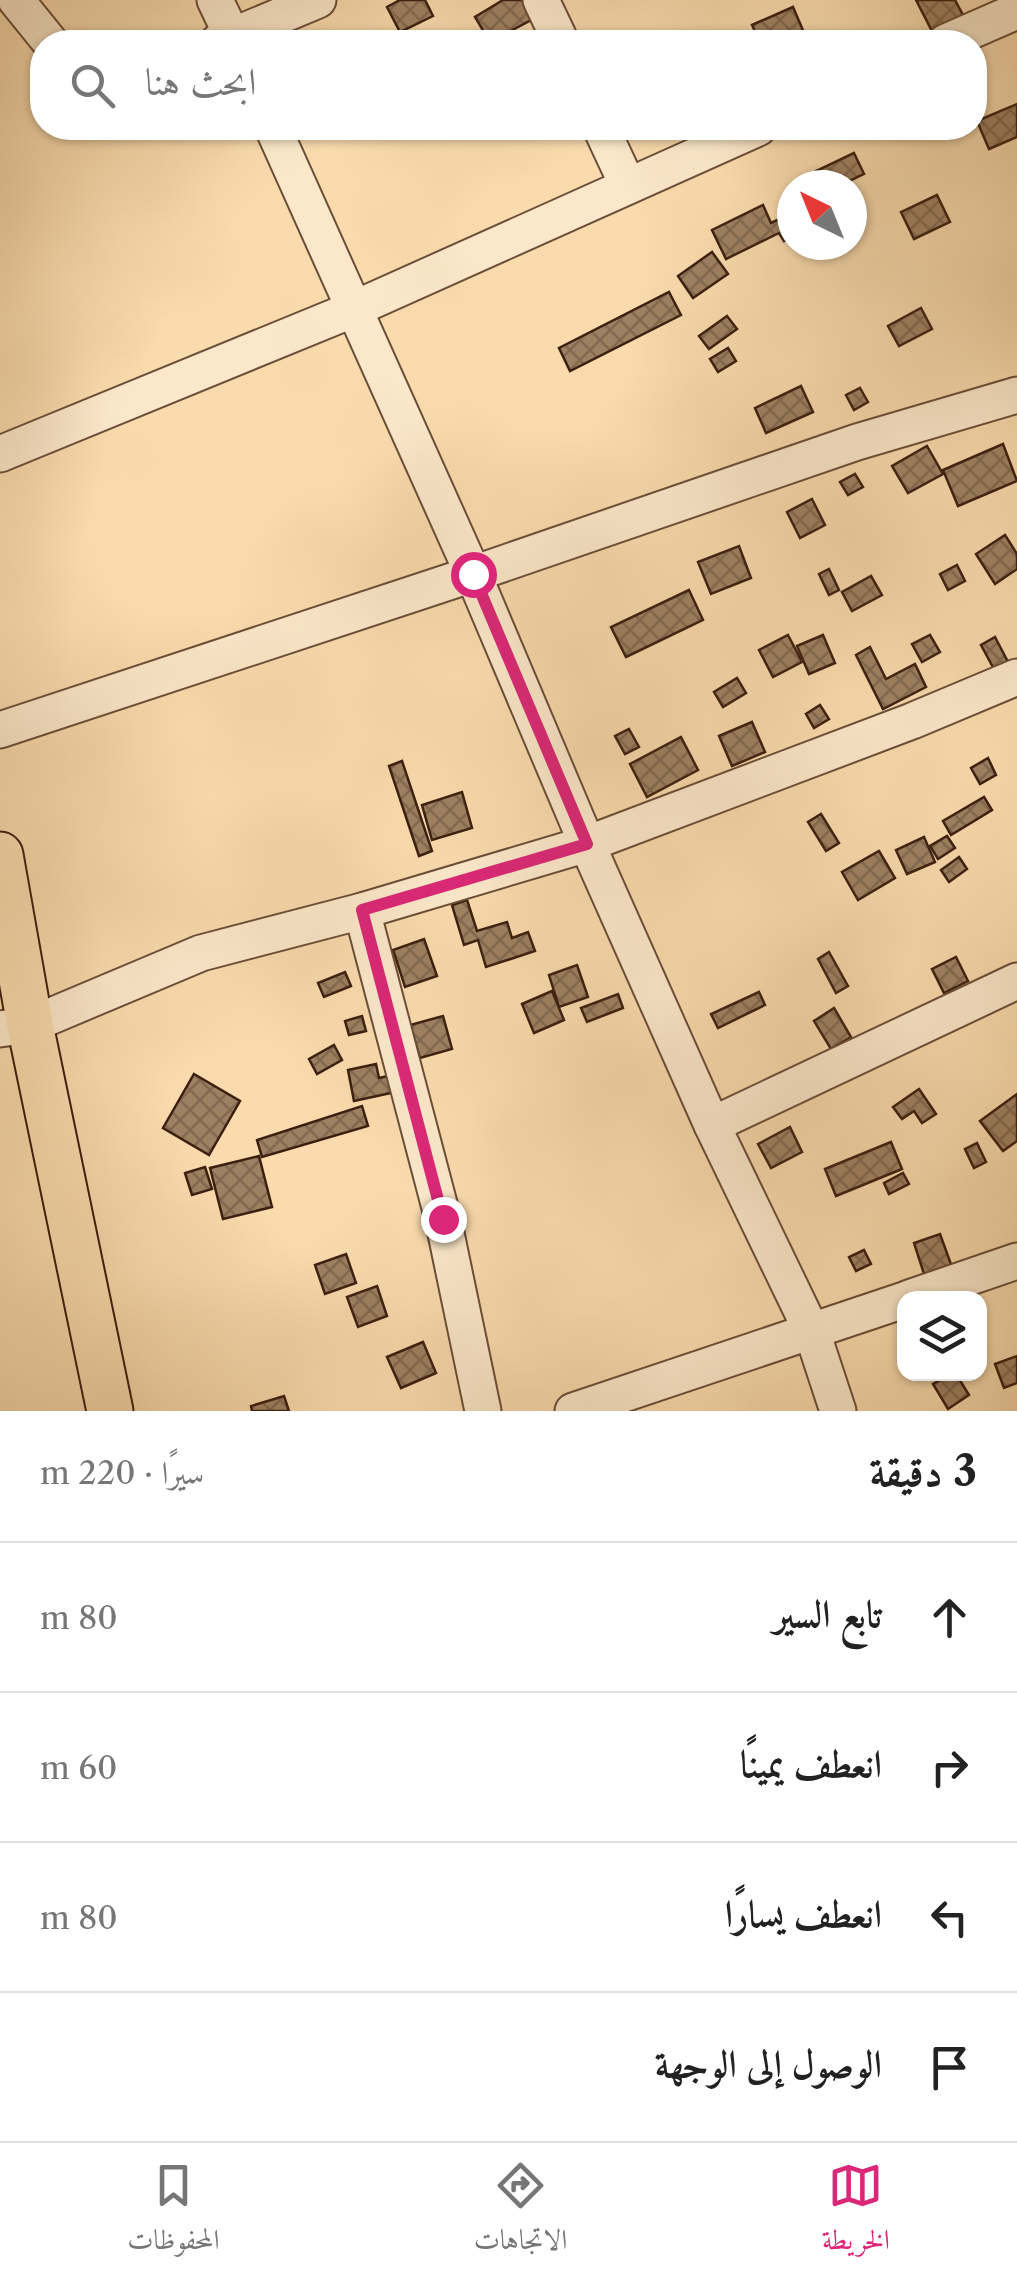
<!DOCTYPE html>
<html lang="ar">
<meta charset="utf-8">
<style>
:root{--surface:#fff;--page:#f6f6f6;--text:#222;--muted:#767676;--line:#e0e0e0;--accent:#db2777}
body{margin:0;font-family:"Libre Caslon Text",Amiri,serif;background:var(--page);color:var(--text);direction:rtl}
.controls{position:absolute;right:30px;bottom:30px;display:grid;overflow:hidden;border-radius:20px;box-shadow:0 2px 8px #0004}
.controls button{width:90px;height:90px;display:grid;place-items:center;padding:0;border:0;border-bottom:2px solid var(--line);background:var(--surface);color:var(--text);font:50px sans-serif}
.compass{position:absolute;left:777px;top:170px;width:90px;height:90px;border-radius:50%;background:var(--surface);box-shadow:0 2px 8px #0004;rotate:317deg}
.stop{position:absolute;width:30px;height:30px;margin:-22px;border:8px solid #db2777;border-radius:50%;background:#fff}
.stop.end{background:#db2777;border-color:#fff;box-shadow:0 2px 10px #0008}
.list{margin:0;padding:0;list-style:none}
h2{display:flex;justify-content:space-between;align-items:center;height:130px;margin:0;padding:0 40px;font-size:42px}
h2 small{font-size:32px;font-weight:400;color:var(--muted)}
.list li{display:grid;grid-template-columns:65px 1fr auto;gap:30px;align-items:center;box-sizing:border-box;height:150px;padding:0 40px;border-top:2px solid var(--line)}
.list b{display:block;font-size:38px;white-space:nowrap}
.list em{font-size:32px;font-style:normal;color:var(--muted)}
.icon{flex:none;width:55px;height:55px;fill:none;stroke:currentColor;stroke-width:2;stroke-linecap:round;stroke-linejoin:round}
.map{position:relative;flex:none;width:1017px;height:1411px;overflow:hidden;direction:ltr}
.search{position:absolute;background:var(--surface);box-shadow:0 2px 8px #0004;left:30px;right:30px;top:30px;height:110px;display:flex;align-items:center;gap:25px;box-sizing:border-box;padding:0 35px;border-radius:40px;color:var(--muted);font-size:38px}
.sheet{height:730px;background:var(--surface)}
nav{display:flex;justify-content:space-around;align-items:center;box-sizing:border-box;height:140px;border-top:2px solid var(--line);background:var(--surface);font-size:28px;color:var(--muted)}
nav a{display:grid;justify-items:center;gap:5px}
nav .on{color:var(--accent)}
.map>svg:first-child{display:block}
.building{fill:url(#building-cross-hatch);stroke:#3c1f0f;stroke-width:2.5}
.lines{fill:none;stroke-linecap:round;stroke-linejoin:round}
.minor-casing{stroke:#6b4e37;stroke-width:39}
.major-casing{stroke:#3c1f0f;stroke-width:49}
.minor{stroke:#fbe8ca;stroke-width:35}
.major{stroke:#f9dbae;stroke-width:45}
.route{stroke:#db2777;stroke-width:12}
</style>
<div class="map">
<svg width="1017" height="1411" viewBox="0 0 1017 1411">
<defs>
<pattern id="building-cross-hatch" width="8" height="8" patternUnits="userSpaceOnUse" patternTransform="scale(2.5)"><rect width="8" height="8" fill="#9e8162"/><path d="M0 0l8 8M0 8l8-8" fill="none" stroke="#82694f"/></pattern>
</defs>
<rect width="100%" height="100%" fill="#f9dbae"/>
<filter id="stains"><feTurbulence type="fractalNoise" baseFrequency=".002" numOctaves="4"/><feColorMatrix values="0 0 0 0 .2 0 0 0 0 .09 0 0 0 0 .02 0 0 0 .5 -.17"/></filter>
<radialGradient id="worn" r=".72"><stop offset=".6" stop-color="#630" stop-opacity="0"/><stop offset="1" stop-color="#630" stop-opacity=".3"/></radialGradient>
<!-- building -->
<g class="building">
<polygon points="400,0 425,0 433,16 400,32 387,7"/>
<polygon points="503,0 524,0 535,18 490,42 475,17"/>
<polygon points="916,0 955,0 964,17 933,33"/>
<polygon points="793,7 808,42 760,42 752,25"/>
<polygon points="1017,104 1017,137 989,149 977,121"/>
<polygon points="854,153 864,174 841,185 823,185 816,171"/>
<polygon points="937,195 950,222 914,239 901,212"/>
<polygon points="763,205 771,223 792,213 792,237 784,241 779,233 726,259 712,230"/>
<polygon points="712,252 728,274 693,298 678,276"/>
<polygon points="669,292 681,315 570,371 559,348"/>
<polygon points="921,308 932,329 899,346 888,326"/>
<polygon points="727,316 737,329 709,349 699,336"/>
<polygon points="728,348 736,361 718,372 710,359"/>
<polygon points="801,386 813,412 766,433 755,408"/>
<polygon points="860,388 868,402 854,410 846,395"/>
<polygon points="1003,444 1017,481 958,506 943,470"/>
<polygon points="927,446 943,474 908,493 892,466"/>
<polygon points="855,474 863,487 848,495 840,482"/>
<polygon points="812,499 825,525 800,538 787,512"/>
<polygon points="1005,535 1017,554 1017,569 995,584 976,554"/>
<polygon points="739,546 751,578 711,594 698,562"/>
<polygon points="957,565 965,581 948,590 940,574"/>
<polygon points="829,569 839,590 829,595 819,574"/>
<polygon points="871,576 882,595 852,611 842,592"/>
<polygon points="689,590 703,620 626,657 611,627"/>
<polygon points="788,635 802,662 773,677 759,650"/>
<polygon points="823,635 835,663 809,674 797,646"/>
<polygon points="930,635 940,652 922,662 912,644"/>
<polygon points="995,637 1008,662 994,669 981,645"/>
<polygon points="870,647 886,679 915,664 926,687 883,709 856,655"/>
<polygon points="737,678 746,693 723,707 714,692"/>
<polygon points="820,705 829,719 814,728 806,714"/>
<polygon points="752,722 765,752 732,766 719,736"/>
<polygon points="629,729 639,747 625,754 615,736"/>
<polygon points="681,737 698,770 647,797 630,764"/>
<polygon points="988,758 996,775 980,784 971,768"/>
<polygon points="402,761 432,851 419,856 389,766"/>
<polygon points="462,792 472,828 432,840 422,805"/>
<polygon points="984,797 992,810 951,835 943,821"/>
<polygon points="821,814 839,843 826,851 808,822"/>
<polygon points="947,836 955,848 938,859 930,846"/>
<polygon points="924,837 935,862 907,874 896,850"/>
<polygon points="879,851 895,878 858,900 842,872"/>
<polygon points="959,857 967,869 949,882 941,870"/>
<polygon points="467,900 477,931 507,922 512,938 528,932 535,951 486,967 478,940 464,945 452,905"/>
<polygon points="424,939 437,976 405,987 393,950"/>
<polygon points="829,952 848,986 836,993 818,959"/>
<polygon points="956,957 968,981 944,993 932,969"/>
<polygon points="577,965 588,997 559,1007 549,975"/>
<polygon points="345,972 351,986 324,997 318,983"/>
<polygon points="552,991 564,1020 534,1033 522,1004"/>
<polygon points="759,992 765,1005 718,1028 711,1014"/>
<polygon points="618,994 623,1008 587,1022 581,1008"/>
<polygon points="834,1008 851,1037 831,1049 814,1021"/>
<polygon points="362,1016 366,1031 349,1035 345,1021"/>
<polygon points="443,1016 452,1049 420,1058 410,1025"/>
<polygon points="334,1045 342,1060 317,1074 309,1059"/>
<polygon points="376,1064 379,1078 397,1074 400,1091 354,1101 348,1070"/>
<polygon points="194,1074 240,1101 209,1155 163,1128"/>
<polygon points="919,1089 936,1114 922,1123 914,1111 902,1119 893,1107"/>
<polygon points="1017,1094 1017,1141 1003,1151 980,1121"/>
<polygon points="362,1106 368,1126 262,1157 257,1140"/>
<polygon points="790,1127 802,1152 771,1168 758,1144"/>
<polygon points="891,1142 902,1169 836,1196 825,1169"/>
<polygon points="977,1143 986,1162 974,1168 965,1149"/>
<polygon points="259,1156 272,1207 223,1219 210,1168"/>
<polygon points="205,1167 212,1189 192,1195 185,1173"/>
<polygon points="903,1173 909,1184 889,1194 884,1183"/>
<polygon points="940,1234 952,1267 925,1277 914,1243"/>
<polygon points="864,1250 871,1264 856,1271 849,1257"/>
<polygon points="346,1254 356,1283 325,1294 315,1265"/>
<polygon points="377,1286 387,1316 358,1327 347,1297"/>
<polygon points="423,1342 436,1373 401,1388 387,1357"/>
<polygon points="1017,1356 1017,1383 1004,1388 995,1364"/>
<polygon points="951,1374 956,1374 969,1395 948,1409 933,1384"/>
<polygon points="284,1396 289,1411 252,1411 251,1406"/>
</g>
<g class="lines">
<defs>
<g id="minor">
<polyline points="16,0 50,42"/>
<polyline points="215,0 235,42"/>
<polyline points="541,0 561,42"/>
<polyline points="218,42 318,0"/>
<polyline points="946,42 1017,11"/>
<polyline points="273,128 473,574 587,844 712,1125 812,1332 838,1411"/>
<polyline points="601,128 628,186"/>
<polyline points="0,454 354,309 758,128"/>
<polyline points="0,730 473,574 857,442 1017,395"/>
<polyline points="362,911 443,1219 483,1411"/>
<polyline points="0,1029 30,1025 201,953 362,911 587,844 912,721 1017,677"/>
<polyline points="712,1125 1017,981"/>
<polyline points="909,1298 1017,1261"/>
<polyline points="573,1411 904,1300"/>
</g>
<polyline id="major" points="0,855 30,1025 110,1411"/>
</defs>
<!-- minor casing -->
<use href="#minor" class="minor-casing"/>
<!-- major casing -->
<use href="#major" class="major-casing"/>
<!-- minor -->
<use href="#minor" class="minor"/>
<!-- major -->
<use href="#major" class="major"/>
</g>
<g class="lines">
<!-- route -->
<polyline class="route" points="443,1219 362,910 587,844 473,574"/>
</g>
<rect width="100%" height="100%" filter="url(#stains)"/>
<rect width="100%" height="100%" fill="url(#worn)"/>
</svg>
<div class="controls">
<button><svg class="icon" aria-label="layers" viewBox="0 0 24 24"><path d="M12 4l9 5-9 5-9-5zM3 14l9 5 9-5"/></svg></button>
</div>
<svg class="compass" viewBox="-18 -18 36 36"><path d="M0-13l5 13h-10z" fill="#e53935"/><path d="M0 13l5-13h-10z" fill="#767676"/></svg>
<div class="stop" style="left:473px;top:574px"></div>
<div class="stop end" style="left:443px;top:1219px"></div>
<div class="search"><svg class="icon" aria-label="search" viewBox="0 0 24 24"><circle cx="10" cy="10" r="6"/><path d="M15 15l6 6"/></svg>ابحث هنا</div>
</div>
<section class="sheet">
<h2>3 دقيقة<small>سيرًا · 220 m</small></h2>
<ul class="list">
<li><svg class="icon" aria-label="ahead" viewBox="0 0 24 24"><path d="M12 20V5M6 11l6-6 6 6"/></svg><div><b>تابع السير</b></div><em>80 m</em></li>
<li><svg class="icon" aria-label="right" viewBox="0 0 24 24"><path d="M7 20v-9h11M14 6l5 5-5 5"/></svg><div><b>انعطف يمينًا</b></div><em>60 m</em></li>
<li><svg class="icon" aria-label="left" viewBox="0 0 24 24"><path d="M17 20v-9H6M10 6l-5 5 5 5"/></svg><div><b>انعطف يسارًا</b></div><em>80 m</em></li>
<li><svg class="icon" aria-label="arrive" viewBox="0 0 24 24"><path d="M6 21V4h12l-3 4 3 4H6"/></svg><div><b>الوصول إلى الوجهة</b></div></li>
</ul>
</section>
<nav>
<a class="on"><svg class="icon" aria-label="map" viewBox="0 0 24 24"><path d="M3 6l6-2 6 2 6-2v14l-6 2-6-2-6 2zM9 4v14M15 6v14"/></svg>الخريطة</a>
<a><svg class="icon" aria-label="directions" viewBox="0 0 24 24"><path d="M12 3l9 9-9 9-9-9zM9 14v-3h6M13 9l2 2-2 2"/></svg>الاتجاهات</a>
<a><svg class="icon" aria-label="saved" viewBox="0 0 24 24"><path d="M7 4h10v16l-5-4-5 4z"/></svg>المحفوظات</a>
</nav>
